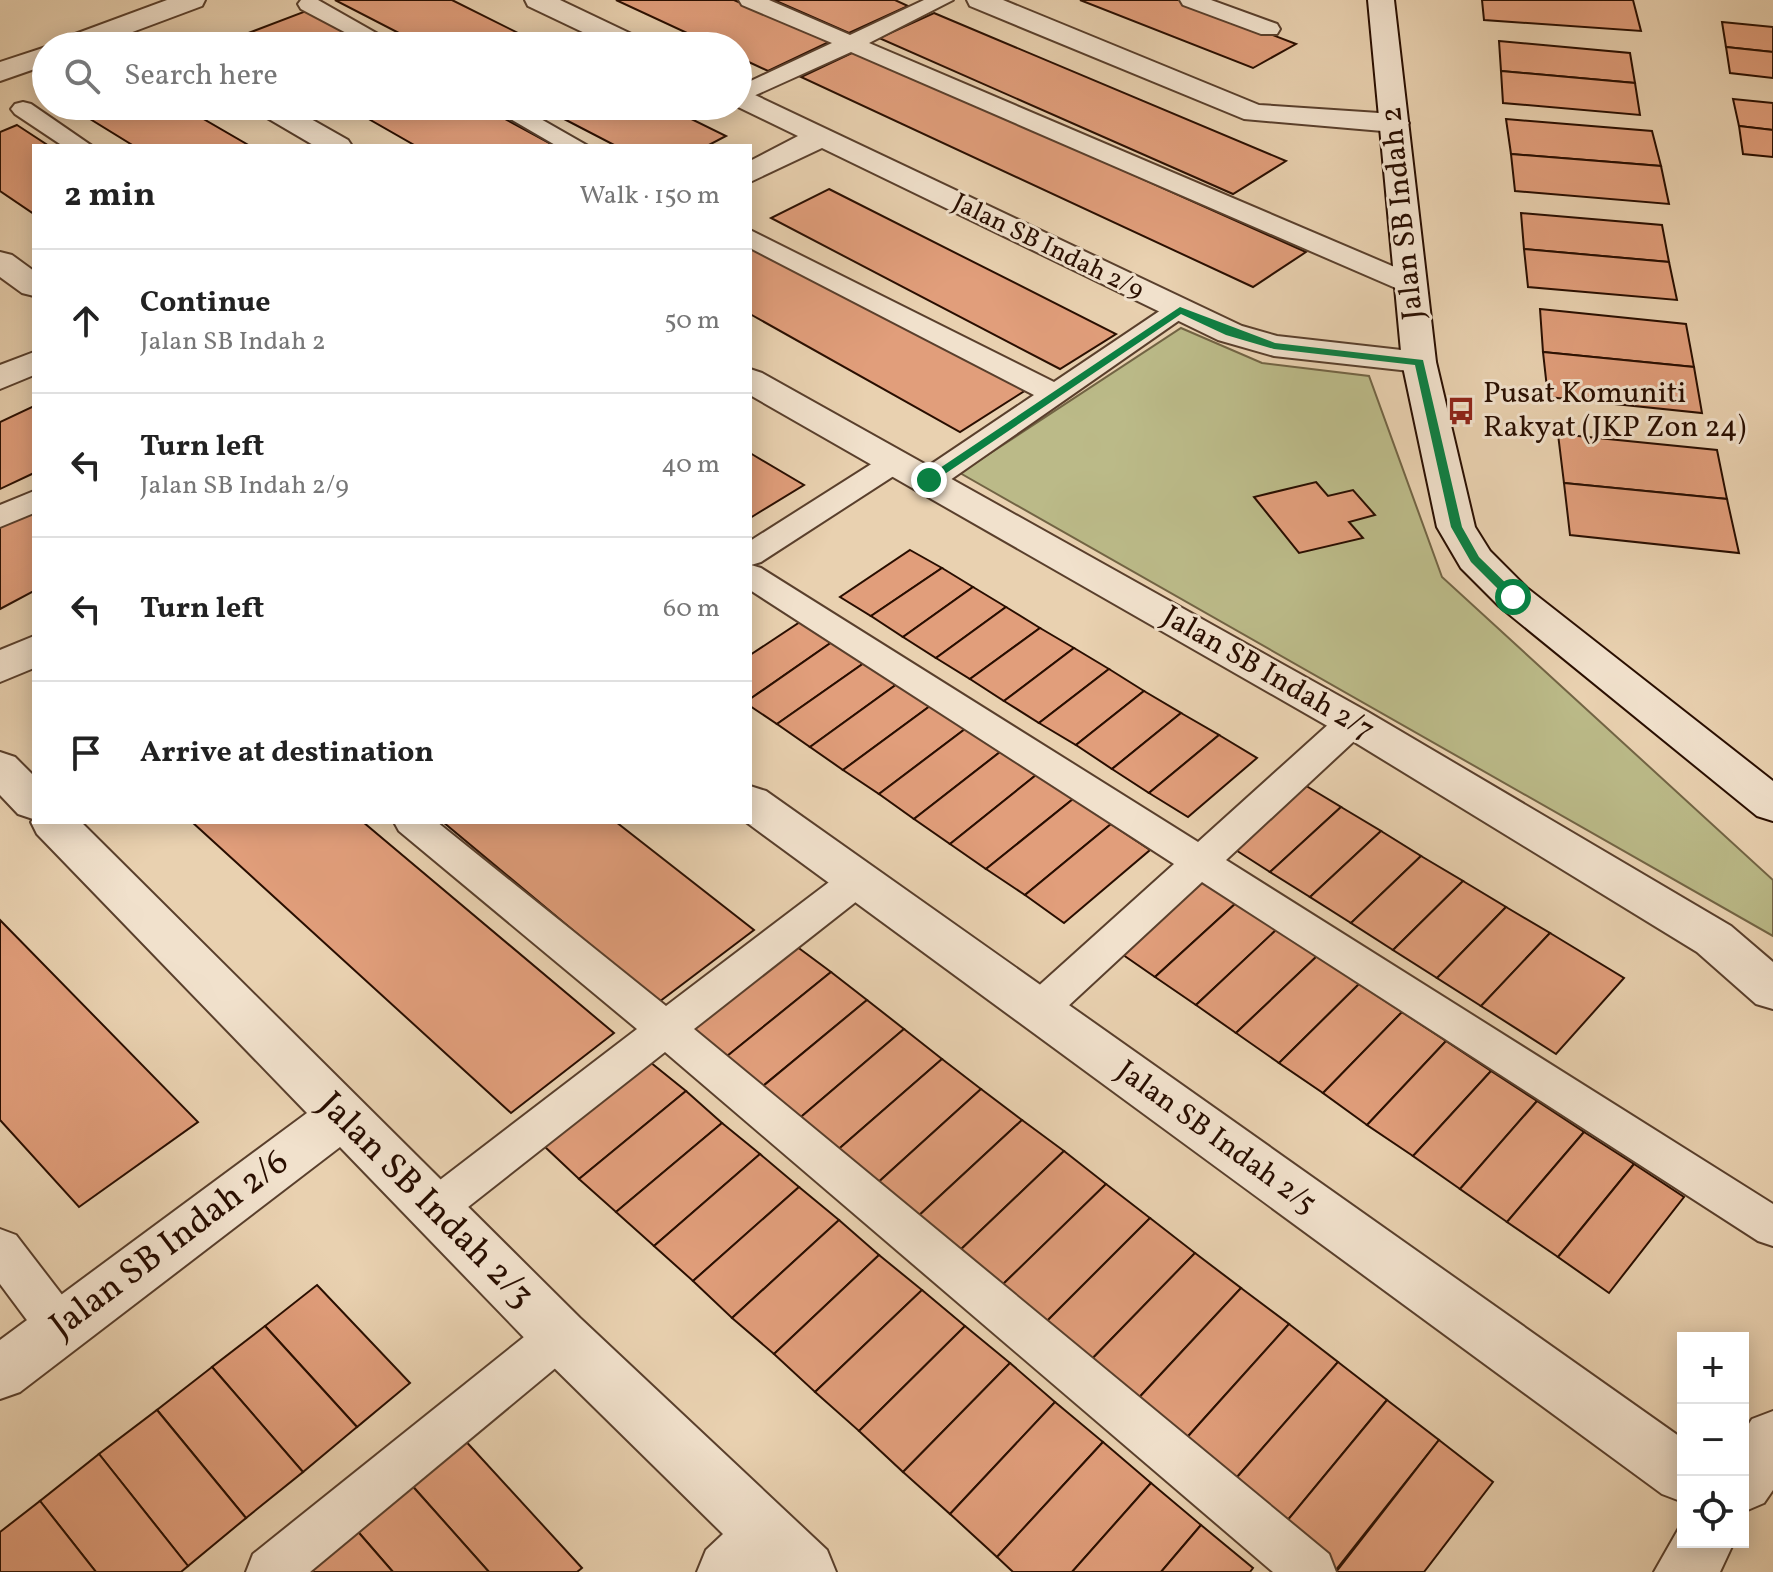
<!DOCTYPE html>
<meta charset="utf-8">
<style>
:root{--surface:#fff;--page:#f6f6f6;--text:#222;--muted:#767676;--line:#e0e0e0}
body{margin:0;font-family:Vollkorn,serif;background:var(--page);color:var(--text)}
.controls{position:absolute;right:24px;bottom:24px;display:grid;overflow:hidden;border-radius:0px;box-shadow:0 4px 20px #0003}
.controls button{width:72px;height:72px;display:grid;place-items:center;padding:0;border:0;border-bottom:2px solid var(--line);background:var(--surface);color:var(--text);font:40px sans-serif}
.stop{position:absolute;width:24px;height:24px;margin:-18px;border:6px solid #0b8043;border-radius:50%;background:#fff}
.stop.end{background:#0b8043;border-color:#fff;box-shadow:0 2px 8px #0008}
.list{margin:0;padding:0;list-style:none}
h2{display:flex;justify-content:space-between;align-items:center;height:104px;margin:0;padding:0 32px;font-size:34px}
h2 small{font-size:26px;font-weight:400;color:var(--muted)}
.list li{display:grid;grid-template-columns:52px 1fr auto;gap:24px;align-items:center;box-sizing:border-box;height:144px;padding:0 32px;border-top:2px solid var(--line)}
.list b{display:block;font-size:30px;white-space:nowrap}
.list p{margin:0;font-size:26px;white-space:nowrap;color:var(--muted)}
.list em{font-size:26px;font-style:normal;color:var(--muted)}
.icon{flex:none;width:44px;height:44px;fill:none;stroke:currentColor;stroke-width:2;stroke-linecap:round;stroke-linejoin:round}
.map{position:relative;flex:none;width:1773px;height:1572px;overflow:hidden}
.search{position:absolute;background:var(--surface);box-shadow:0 4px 20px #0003;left:32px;top:32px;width:720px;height:88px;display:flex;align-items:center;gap:20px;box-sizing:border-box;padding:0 28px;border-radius:44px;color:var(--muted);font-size:30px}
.panel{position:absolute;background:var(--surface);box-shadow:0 4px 20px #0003;left:32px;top:144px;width:720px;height:680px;border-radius:0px}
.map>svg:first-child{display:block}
.green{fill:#bbba88;stroke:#726444;stroke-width:2}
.building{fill:#e19e7b;stroke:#290e00;stroke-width:2}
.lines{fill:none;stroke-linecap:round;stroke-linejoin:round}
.lane-casing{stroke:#593f2c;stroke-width:4}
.street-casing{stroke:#593f2c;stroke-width:4}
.secondary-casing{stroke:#290e00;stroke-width:4}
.lane{fill:#f1e1cc;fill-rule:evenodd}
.street{fill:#f1e1cc;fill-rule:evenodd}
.secondary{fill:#f1e1cc;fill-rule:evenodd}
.route{fill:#0b8043}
.labels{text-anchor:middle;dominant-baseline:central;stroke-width:6;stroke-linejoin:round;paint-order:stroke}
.far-street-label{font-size:26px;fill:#290e00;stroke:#f1e1cc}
.street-label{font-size:30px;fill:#290e00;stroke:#f1e1cc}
.poi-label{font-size:30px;fill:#290e00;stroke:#f1e1cc;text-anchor:start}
.near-street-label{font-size:36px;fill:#290e00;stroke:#f1e1cc}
</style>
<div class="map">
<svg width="1773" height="1572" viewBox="0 0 1773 1572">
<rect width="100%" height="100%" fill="#e9d1b0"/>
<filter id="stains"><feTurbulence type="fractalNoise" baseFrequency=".0025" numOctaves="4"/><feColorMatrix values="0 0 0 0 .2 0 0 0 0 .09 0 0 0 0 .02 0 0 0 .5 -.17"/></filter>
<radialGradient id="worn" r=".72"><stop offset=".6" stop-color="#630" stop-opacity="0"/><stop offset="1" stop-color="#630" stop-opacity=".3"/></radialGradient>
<!-- green -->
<polygon class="green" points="1181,328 1262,363 1369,376 1442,577 1773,880 1773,936 960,473"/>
<!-- building -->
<g class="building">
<polygon points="335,0 452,0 544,46 424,46"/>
<polygon points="616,0 734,0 829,42 768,71 738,57 738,46 715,46"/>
<polygon points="774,0 895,0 908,6 849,33"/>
<polygon points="1080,0 1182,0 1296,44 1253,68"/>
<polygon points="1482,0 1633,0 1641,31 1484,20"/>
<polygon points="306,11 370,46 240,46 230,40"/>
<polygon points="934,13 1286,161 1233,194 879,38"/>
<polygon points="1722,22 1773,27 1773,52 1726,47"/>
<polygon points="1499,41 1630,53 1635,83 1501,71"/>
<polygon points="1726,47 1773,52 1773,78 1730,73"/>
<polygon points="856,51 1306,252 1253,287 801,77"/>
<polygon points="1501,71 1635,83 1640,115 1503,103"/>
<polygon points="1733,99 1773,103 1773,130 1739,126"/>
<polygon points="69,106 181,106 250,146 134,146"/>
<polygon points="346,106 481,106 555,146 416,146"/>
<polygon points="539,106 665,106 726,136 707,146 616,146"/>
<polygon points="1506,119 1652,131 1661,166 1511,154"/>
<polygon points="17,125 49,146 34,146 34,214 0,191 0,132"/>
<polygon points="1739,126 1773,130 1773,157 1743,154"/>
<polygon points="1511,154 1661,166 1669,204 1515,191"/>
<polygon points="829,189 1116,334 1060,369 771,218"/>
<polygon points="1521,213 1662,225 1669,262 1524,249"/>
<polygon points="750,242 1026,390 960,432 750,314"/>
<polygon points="1524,249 1669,262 1677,300 1528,287"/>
<polygon points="1540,309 1686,324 1694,367 1543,352"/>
<polygon points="1543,352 1694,367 1702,413 1548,397"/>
<polygon points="34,406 34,473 0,489 0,422"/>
<polygon points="1558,434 1717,450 1727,499 1564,483"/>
<polygon points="750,453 804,485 750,518"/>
<polygon points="1316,482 1328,496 1353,490 1375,515 1349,522 1363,538 1299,553 1254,497"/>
<polygon points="1564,483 1727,499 1739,553 1570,535"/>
<polygon points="34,506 34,591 0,609 0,523"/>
<polygon points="910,550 942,568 871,616 840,597"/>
<polygon points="942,568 973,587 903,637 871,616"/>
<polygon points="973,587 1006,607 936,658 903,637"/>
<polygon points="1006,607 1040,628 970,679 936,658"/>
<polygon points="800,622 832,642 750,699 750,655"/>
<polygon points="1040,628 1074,648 1004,701 970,679"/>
<polygon points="832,642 864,663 777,724 750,706 750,699"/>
<polygon points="1074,648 1109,669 1039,723 1004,701"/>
<polygon points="864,663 897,684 810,747 777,724"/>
<polygon points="1109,669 1144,691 1076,745 1039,723"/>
<polygon points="897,684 930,706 843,770 810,747"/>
<polygon points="1144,691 1181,713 1112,769 1076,745"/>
<polygon points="930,706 965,729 879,794 843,770"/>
<polygon points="1181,713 1219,735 1149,793 1112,769"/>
<polygon points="965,729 1000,752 914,819 879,794"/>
<polygon points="1219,735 1257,758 1188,817 1149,793"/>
<polygon points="1000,752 1036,775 950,844 914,819"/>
<polygon points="1036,775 1073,799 986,869 950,844"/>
<polygon points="1303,784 1341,807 1270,872 1231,847"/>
<polygon points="1073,799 1111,824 1025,895 986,869"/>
<polygon points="1341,807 1381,831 1310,897 1270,872"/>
<polygon points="192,822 363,822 614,1033 511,1113"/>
<polygon points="443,822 616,822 754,930 659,1002"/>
<polygon points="1111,824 1150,850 1064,923 1025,895"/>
<polygon points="1381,831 1421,856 1351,923 1310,897"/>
<polygon points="1421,856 1463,881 1393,950 1351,923"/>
<polygon points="1198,878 1236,903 1155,977 1116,950"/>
<polygon points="1463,881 1506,907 1437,978 1393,950"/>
<polygon points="1236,903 1276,930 1196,1005 1155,977"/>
<polygon points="1506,907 1550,933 1481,1006 1437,978"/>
<polygon points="0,920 198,1122 79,1207 0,1120"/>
<polygon points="1276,930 1317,956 1236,1033 1196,1005"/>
<polygon points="1550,933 1624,978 1556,1054 1481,1006"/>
<polygon points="796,946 831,972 721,1061 686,1031"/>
<polygon points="1317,956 1359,984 1279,1063 1236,1033"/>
<polygon points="831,972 867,1000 757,1091 721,1061"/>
<polygon points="1359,984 1402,1012 1323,1093 1279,1063"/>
<polygon points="867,1000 904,1029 795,1122 757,1091"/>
<polygon points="1402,1012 1446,1041 1367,1125 1323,1093"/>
<polygon points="904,1029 942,1059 833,1154 795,1122"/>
<polygon points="1446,1041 1491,1071 1413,1156 1367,1125"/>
<polygon points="942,1059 981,1089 873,1187 833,1154"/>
<polygon points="650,1062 686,1091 579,1179 544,1146"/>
<polygon points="1491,1071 1537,1101 1460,1189 1413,1156"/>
<polygon points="981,1089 1022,1120 914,1220 873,1187"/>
<polygon points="686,1091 722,1123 616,1212 579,1179"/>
<polygon points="1537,1101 1584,1132 1507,1222 1460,1189"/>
<polygon points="1022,1120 1064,1151 955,1255 914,1220"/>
<polygon points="722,1123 760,1154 654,1246 616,1212"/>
<polygon points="1584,1132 1634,1164 1558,1257 1507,1222"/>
<polygon points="1064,1151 1106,1184 997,1290 955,1255"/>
<polygon points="760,1154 799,1187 693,1281 654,1246"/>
<polygon points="1634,1164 1684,1197 1609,1293 1558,1257"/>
<polygon points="1106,1184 1150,1218 1041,1327 997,1290"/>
<polygon points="799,1187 839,1220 732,1318 693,1281"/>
<polygon points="1150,1218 1195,1253 1087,1364 1041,1327"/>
<polygon points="839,1220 879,1255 774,1354 732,1318"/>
<polygon points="1195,1253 1241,1288 1134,1403 1087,1364"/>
<polygon points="879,1255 922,1290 815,1392 774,1354"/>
<polygon points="317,1285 410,1383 357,1427 265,1326"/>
<polygon points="1241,1288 1289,1324 1182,1443 1134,1403"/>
<polygon points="922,1290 965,1326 859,1431 815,1392"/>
<polygon points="1289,1324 1338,1362 1231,1484 1182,1443"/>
<polygon points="265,1326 357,1427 303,1472 212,1367"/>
<polygon points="965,1326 1010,1363 903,1472 859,1431"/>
<polygon points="1338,1362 1387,1400 1282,1527 1231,1484"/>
<polygon points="1010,1363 1055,1402 950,1514 903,1472"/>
<polygon points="212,1367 303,1472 246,1518 157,1410"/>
<polygon points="1387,1400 1439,1440 1335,1571 1282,1527"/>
<polygon points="1055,1402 1103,1442 997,1557 950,1514"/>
<polygon points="157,1410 246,1518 188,1566 99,1454"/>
<polygon points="461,1436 582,1568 577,1572 489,1572 408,1481"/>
<polygon points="1439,1440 1493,1482 1424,1572 1336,1572"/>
<polygon points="1103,1442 1151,1483 1072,1572 1013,1572 997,1557"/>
<polygon points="99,1454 188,1566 181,1572 96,1572 40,1501"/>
<polygon points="408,1481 489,1572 393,1572 353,1526"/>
<polygon points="1151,1483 1201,1525 1161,1572 1072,1572"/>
<polygon points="40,1501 96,1572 0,1572 0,1532"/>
<polygon points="1201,1525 1253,1568 1250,1572 1161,1572"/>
<polygon points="353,1526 393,1572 299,1572"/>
</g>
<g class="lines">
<defs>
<g id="lane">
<polygon points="301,0 318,0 399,46 371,46 301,9 298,4"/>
<polygon points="739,0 769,0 850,35 924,0 953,0 869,43 1418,277 1422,283 1418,289 1398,289 851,52 738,103 738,87 832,43 742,5"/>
<polygon points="1180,0 1211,0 1277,24 1280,29 1277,34 1261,34 1183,5"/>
<polygon points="23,102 31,104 92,146 63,146 15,114 11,109 15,104"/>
<polygon points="488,106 518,106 588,146 557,146"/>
<polygon points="750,230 1054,382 1170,304 1190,304 1194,310 940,487 918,487 914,480 918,473 1034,395 750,248"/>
<polygon points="895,453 906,456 910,462 906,468 761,562 751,565 761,568 1198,842 1341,713 1353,710 1365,713 1370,722 1365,731 1226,860 1773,1204 1773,1246 1758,1241 1202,882 1052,1021 1038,1026 1024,1021 1018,1010 1024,999 1174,864 750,590 750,541 884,456"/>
<polygon points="34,491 34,513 0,527 0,505"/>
<polygon points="394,822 437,822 666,1006 845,870 858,866 871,870 877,880 871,890 694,1029 1329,1554 1336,1572 1273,1572 665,1052 449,1222 434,1228 419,1222 412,1209 419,1196 637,1029 399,831"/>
<polygon points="0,1229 16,1235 76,1313 83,1328 76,1343 60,1349 44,1343 0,1284"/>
<polygon points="560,1315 576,1321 583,1336 576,1351 310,1572 246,1572 253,1554 544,1321"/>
</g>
<g id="street">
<polygon points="167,0 205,0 202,6 95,46 55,46 59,40"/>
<polygon points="525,0 560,0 644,40 648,46 612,46 528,6"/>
<polygon points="967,0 1003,0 1259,105 1394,114 1404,117 1409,123 1404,129 1394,132 1244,119 970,6"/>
<polygon points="46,47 46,65 0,81 0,62"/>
<polygon points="738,87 1242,326 1277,336 1419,352 1431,355 1436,362 1431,369 1419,372 1274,356 1218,340 822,148 750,182 750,161 798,136 736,106"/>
<polygon points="252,106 288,106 348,140 352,146 315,146 257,112"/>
<polygon points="0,252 12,255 34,271 34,296 22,293 0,277"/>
<polygon points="34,352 34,375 0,389 0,365"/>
<polygon points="750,369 762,373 1368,712 1731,926 1773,962 1773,1009 1756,1004 1697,952 1338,732 750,395"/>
<polygon points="34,636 34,668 0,682 0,650"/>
<polygon points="0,752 15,757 34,776 34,822 81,822 580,1318 827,1550 836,1572 697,1572 706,1550 723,1534 540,1354 340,1147 20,1392 0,1399 0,1340 307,1113 37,834 31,822 33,819 18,814 0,795"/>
<polygon points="750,786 766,791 1683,1439 1683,1502 1662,1494 746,822 750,822"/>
<polygon points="1773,1411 1773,1490 1764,1503 1743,1512 1743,1433 1752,1419"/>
<polygon points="1683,1521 1683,1542 1734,1542 1720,1572 1654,1572"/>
</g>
<polygon id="secondary" points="1368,0 1394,0 1436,362 1475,527 1490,551 1527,588 1773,781 1773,821 1757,816 1499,606 1461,568 1437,527 1402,362"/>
</defs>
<!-- lane casing -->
<use href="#lane" class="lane-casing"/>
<!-- street casing -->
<use href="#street" class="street-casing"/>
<!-- secondary casing -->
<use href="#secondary" class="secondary-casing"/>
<!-- lane -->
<use href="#lane" class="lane"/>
<!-- street -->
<use href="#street" class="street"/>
<!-- secondary -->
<use href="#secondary" class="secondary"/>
</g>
<!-- route -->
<polygon class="route" points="1180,307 1275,343 1423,360 1462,527 1479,557 1518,595 1518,600 1509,600 1471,562 1451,527 1415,365 1274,349 1226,335 1181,314 933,482 925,482 925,478"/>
<!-- icons -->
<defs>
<symbol id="bus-bare" viewBox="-9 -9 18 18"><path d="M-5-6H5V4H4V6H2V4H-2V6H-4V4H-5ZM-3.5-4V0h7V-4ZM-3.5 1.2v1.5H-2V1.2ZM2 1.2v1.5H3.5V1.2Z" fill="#8f2418" stroke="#f1e1cc" stroke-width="2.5" paint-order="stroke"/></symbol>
</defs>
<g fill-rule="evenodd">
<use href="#bus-bare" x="1441" y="391" width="40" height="40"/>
</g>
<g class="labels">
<!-- far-street labels -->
<g class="far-street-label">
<text transform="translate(1048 247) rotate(26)">Jalan SB Indah 2/9</text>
</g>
<!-- street labels -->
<g class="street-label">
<text transform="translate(1403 213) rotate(-96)">Jalan SB Indah 2</text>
<text transform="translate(1268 674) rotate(30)">Jalan SB Indah 2/7</text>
<text transform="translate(1216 1138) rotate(36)">Jalan SB Indah 2/5</text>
</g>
<!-- poi labels -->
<g class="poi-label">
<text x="1483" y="394">Pusat Komuniti<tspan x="1483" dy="34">Rakyat (JKP Zon 24)</tspan></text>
</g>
<!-- near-street labels -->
<g class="near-street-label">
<text transform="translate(425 1201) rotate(45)">Jalan SB Indah 2/3</text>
<text transform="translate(170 1245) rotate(-37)">Jalan SB Indah 2/6</text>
</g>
</g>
<rect width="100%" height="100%" filter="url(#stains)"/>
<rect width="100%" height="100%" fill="url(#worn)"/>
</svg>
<div class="controls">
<button>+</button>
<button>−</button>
<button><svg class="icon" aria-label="locate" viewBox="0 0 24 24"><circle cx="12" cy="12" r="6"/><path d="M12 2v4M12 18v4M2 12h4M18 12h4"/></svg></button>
</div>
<div class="stop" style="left:1513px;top:597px"></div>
<div class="stop end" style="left:929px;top:480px"></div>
<div class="search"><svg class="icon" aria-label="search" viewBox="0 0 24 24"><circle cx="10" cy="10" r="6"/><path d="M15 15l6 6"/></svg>Search here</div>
<section class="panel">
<h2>2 min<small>Walk · 150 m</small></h2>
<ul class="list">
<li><svg class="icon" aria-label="ahead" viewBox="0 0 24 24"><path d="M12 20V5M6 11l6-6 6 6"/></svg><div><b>Continue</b><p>Jalan SB Indah 2</p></div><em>50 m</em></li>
<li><svg class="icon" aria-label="left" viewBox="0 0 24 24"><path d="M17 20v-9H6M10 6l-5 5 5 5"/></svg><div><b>Turn left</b><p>Jalan SB Indah 2/9</p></div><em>40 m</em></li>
<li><svg class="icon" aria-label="left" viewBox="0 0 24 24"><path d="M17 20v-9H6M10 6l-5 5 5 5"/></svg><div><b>Turn left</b></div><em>60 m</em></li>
<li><svg class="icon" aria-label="arrive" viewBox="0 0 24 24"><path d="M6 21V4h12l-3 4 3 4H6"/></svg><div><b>Arrive at destination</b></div></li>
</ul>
</section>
</div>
